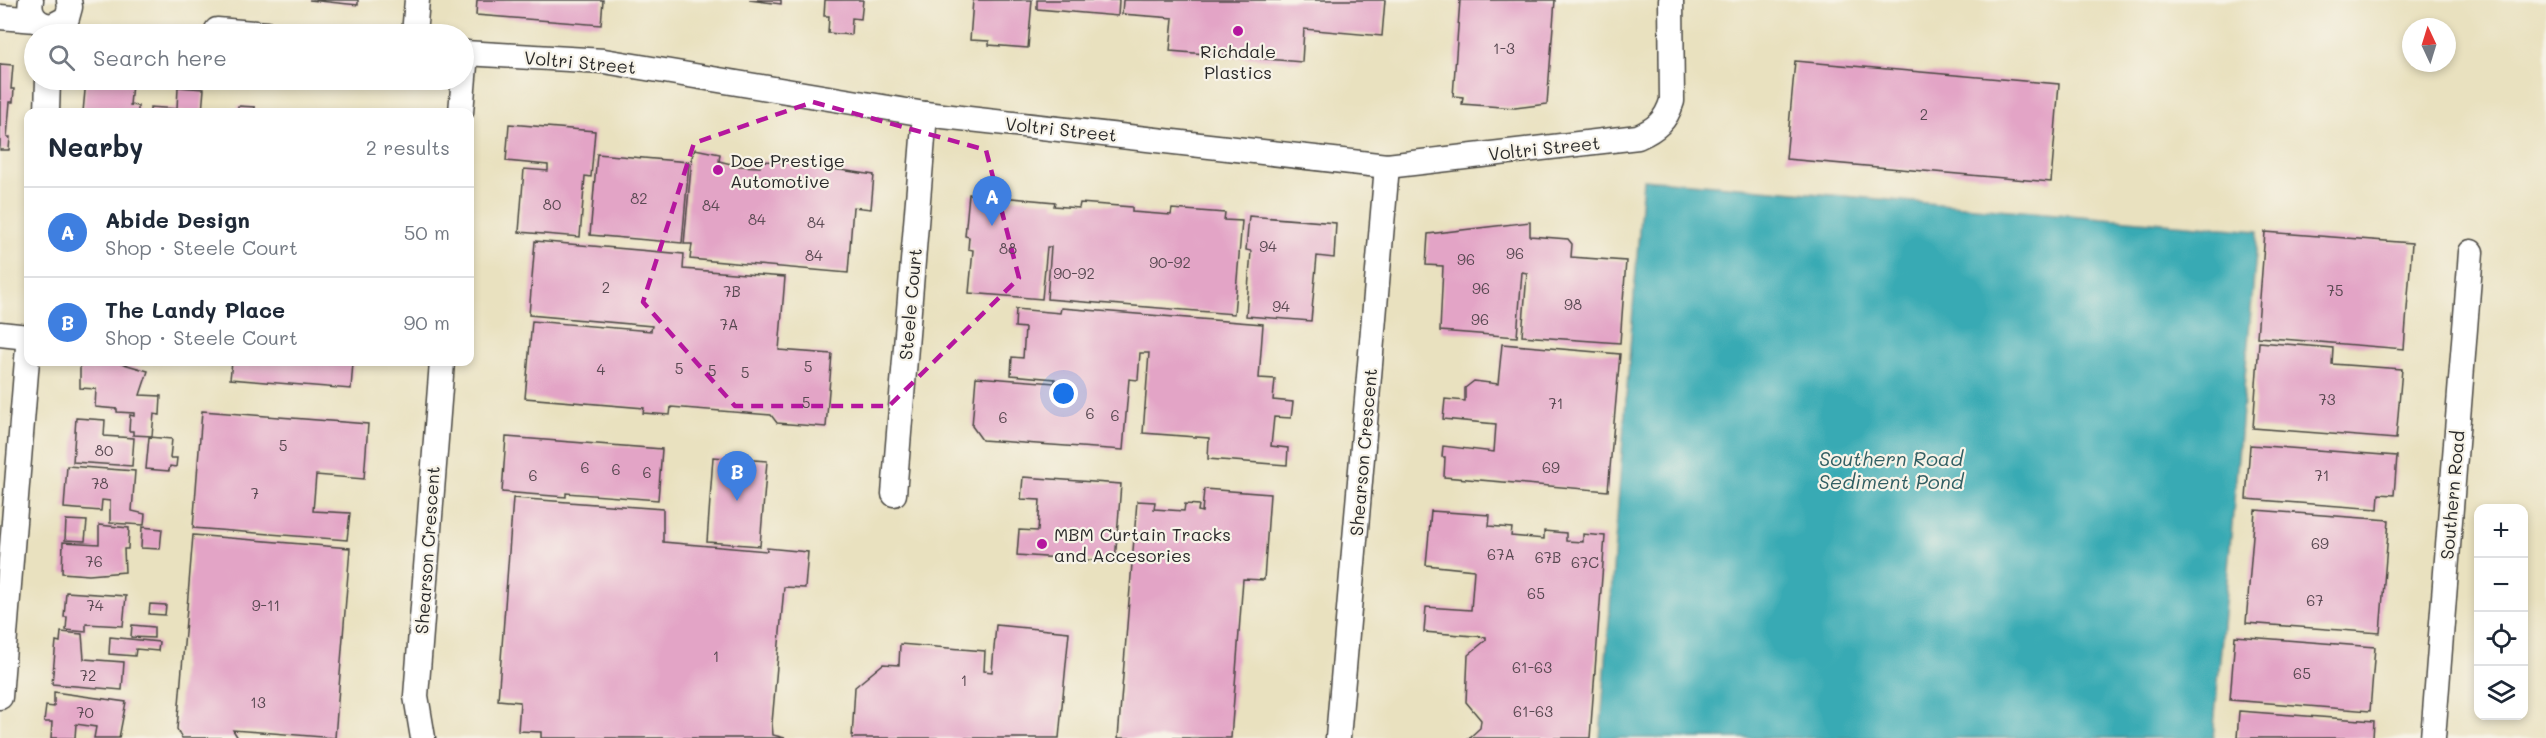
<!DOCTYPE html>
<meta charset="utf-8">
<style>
:root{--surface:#fff;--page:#f6f6f7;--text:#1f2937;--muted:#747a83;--line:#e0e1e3;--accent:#b5179e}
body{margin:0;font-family:Mali,sans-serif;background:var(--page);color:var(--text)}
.controls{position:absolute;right:18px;bottom:18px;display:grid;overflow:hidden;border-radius:12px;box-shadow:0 3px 9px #0003}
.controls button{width:54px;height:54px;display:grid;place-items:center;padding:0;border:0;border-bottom:2px solid var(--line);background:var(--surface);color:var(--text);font:30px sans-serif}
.compass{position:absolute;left:2402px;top:18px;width:54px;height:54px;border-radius:50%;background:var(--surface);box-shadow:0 3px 9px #0003;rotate:356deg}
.you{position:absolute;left:1064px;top:394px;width:21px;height:21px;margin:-15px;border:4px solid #fff;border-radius:50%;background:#1a73e8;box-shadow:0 0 0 9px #1a73e833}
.badge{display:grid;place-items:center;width:39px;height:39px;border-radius:50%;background:var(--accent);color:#fff;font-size:20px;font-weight:700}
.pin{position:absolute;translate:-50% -50px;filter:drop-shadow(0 2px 3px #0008)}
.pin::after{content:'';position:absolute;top:32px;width:21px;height:18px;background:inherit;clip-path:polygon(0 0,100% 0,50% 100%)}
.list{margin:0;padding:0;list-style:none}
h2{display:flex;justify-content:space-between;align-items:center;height:78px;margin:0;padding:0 24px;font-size:26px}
h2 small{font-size:20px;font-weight:400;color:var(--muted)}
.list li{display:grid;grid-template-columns:39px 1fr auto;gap:18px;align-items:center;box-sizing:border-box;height:90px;padding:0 24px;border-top:2px solid var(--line)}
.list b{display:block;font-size:22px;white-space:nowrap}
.list p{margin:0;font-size:20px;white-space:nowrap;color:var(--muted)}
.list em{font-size:20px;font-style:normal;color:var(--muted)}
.icon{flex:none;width:33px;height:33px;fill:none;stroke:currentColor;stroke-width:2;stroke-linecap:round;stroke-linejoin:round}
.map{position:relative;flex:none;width:2546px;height:738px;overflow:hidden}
.search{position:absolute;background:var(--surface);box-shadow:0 3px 9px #0003;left:24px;top:24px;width:450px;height:66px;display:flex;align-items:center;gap:15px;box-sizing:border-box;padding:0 21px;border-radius:33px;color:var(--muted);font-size:22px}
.panel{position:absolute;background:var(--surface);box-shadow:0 3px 9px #0003;left:24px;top:108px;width:450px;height:258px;border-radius:12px}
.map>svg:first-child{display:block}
.water{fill:#39aab4;stroke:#326a70;stroke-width:1.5}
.building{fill:#e3a4c6}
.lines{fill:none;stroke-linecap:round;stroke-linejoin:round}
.minor-casing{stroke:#484641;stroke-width:27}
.minor{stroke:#fff;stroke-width:24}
.marked{fill:none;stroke:#b5179e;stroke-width:4.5;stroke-dasharray:12 8;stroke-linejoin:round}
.poi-dot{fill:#b5179e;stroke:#f7f3e8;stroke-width:2}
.labels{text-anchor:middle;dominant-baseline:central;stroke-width:4.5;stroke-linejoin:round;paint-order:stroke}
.number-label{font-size:15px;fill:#594952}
.poi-label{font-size:18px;fill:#2b2b2b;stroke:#f7f3e8;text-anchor:start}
.street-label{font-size:18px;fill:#2b2b2b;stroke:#f7f3e8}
.water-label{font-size:20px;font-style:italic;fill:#315e62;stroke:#f7f3e8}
</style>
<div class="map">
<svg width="2546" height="738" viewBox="0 0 2546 738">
<rect width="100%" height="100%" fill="#f7f3e8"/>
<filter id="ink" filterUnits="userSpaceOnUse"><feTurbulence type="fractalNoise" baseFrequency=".0167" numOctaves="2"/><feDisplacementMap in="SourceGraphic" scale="12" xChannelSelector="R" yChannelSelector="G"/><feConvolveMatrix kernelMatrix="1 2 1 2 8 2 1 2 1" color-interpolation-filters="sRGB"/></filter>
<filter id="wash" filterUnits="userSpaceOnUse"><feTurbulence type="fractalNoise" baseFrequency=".008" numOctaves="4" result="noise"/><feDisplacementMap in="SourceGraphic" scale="24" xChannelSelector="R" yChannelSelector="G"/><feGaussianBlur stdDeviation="1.35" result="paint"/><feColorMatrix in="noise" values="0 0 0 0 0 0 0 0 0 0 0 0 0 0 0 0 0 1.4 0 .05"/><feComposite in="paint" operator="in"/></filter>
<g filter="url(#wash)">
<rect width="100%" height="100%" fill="#e9e1bf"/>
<!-- water -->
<polygon class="water" points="1643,179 2258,231 2213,738 1600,738"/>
<g id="blocks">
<!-- building -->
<g class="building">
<polygon points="309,0 358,0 358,5"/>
<polygon points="477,0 603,0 601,25 476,15"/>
<polygon points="749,0 781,0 781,4"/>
<polygon points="825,0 863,0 861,19 852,18 851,35 828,33 829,16 824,16"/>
<polygon points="973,0 1032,0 1028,48 989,45 989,41 970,40"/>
<polygon points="1037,0 1119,0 1118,16 1037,9"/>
<polygon points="1123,0 1385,0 1382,36 1304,29 1302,62 1170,51 1173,18 1122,14"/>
<polygon points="1460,0 1555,0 1547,104 1515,108 1462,104 1463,97 1453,96"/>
<polygon points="1795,61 2059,84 2051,182 1786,159"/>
<polygon points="0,64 13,65 11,89 14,89 13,102 10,102 7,137 10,137 9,150 0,150"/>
<polygon points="86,80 132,84 130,105 138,106 138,112 83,112"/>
<polygon points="178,87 204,89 202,112 150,112 150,107 177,109"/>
<polygon points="238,106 255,107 255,112 238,112"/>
<polygon points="509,124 595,131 591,177 585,176 580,237 519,232 524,169 548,171 548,165 506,161"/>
<polygon points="695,149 720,154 719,161 739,166 760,167 760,161 786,162 874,175 871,209 853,207 848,273 690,259 692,244 684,244 692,157"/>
<polygon points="597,154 689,162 682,243 590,235"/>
<polygon points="969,194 1055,202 1054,206 1079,208 1080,203 1132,207 1132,212 1171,215 1172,209 1225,213 1224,220 1242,221 1234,314 1047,299 1051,247 1047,247 1042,299 969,293 973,250 968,249 969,237 965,236"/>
<polygon points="1249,216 1336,223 1334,258 1317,256 1311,321 1246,316 1251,251 1246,250"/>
<polygon points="1530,222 1530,236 1568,239 1572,244 1571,257 1626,261 1620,343 1522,336 1527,273 1522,272 1517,337 1440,331 1443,266 1426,265 1428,234"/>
<polygon points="2265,232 2412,243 2404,349 2257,337"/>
<polygon points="535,241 684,254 683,269 785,277 779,350 832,354 826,427 777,423 771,415 671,407 670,415 643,413 644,408 525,398 532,321 651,331 652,326 529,315"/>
<polygon points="1061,308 1263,324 1259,378 1275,379 1273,400 1293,402 1291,418 1274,417 1271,446 1288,448 1287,465 1208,459 1209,438 1143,433 1149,353 1140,353 1138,380 1129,379 1123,450 982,440 972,426 976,377 1055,383 1055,379 1011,375 1012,357 1023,358 1025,328 1015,327 1016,309 1060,313"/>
<polygon points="2259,342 2333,348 2332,364 2402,369 2396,439 2253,428"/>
<polygon points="1502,344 1620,354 1608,491 1444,477 1445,457 1442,457 1443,446 1494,452 1496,424 1443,419 1445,399 1465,401 1465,388 1474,381 1498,384"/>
<polygon points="80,362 117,362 148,371 140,395 161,396 160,415 154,414 152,436 133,435 133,431 129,431 130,415 134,416 134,413 117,412 117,409 95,407 96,389 80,388"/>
<polygon points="232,362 353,362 351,389 230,379"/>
<polygon points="202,411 368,424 364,479 316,475 313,511 350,513 347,540 193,528"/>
<polygon points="76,418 105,420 104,436 134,438 132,466 73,462"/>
<polygon points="149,437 172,439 170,458 177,458 176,467 170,466 169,471 146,469"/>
<polygon points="506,437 662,449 658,500 566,493 566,497 502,492"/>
<polygon points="2250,445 2397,456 2394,495 2379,494 2378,509 2246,499"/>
<polygon points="713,457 767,461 760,546 707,542"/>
<polygon points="67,466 135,471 132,511 145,514 144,525 110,523 110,501 102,500 101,511 64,508"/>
<polygon points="1023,477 1121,484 1115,562 1017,555 1019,530 1038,531 1040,500 1021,499"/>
<polygon points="1204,489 1270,494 1264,580 1243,579 1231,738 1118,738 1137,501 1155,502 1154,509 1184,511 1185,504 1199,505 1198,511 1202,512"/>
<polygon points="513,498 663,509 663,542 767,551 767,548 808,552 805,588 784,587 772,723 773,735 785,738 541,738 541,732 518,731 520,702 498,700"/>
<polygon points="2255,510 2389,520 2380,633 2246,623"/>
<polygon points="1431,511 1490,515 1489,526 1512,528 1511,536 1544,539 1544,531 1566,533 1566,541 1583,542 1583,534 1605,536 1590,738 1469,738 1480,728 1481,720 1466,702 1468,655 1486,640 1486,637 1424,632 1426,607 1471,610 1474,570 1426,565"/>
<polygon points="66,520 87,521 85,541 65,540"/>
<polygon points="99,525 129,528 128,549 124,549 125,572 89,575 62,573 63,542 99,544"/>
<polygon points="142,527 162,529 160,549 141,548"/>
<polygon points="193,535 350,548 335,738 233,730 238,738 182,738 177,729"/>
<polygon points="66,592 126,596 123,626 86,624 86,632 66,630 67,617 64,617"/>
<polygon points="150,604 166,605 165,615 149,614"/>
<polygon points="132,625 154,627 154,638 131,637"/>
<polygon points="996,625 1069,632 1059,738 852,738 855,687 883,664 899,665 900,644 985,651 984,671 992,672"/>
<polygon points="61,632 82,634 84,659 124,662 122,690 52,684 56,641 60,642"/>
<polygon points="2235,636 2375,647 2370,711 2230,700"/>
<polygon points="110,637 159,642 158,651 136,649 135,656 109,654"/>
<polygon points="54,692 126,702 119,738 94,738 96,727 76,724 75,738 51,738 52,722 44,722 46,706 54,707"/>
<polygon points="2239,711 2374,721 2373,738 2237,738"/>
</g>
</g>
</g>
<g filter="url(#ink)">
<use href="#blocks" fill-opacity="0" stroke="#484641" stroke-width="1.5"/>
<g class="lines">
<defs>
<g id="minor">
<path d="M 31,0 C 28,15 37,25 52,26 L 67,18 L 70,7 L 69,0"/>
<polyline points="0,17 36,20"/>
<polyline points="217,30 267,34"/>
<polyline points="414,34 417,0"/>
<path d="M 464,53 L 604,61 L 925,114 L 1387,166 L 1638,137 C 1656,129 1666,121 1672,101 L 1671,0"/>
<polyline points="47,112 48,80"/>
<polyline points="461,112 466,53"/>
<polyline points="0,334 28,337"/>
<polyline points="894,494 925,114"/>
<polyline points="0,697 28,347"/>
<polyline points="423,738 416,696 442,362"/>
<polyline points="1338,738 1387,166"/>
<polyline points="2433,738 2471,252"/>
</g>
</defs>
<!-- minor casing -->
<use href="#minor" class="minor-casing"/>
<!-- minor -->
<use href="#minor" class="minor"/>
</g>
</g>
<!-- marked area -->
<path class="marked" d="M 813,102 L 986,150 L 1019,278 L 889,406 L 735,406 L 643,302 L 694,143 Z"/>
<!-- markers -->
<g class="poi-dot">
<circle cx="1238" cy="31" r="6"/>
<circle cx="718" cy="170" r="6"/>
<circle cx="1042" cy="544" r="6"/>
</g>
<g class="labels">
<!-- number labels -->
<g class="number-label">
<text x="1504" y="48">1-3</text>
<text x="1924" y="114">2</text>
<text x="639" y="198">82</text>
<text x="552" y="204">80</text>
<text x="711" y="205">84</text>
<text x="757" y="219">84</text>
<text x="816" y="222">84</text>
<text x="1268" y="246">94</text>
<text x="1008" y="248">88</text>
<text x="1515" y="253">96</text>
<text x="814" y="255">84</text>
<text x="1466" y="259">96</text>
<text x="1170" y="262">90-92</text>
<text x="1074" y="273">90-92</text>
<text x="606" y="287">2</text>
<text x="1481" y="288">96</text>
<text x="2335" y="290">75</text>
<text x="732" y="291">7B</text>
<text x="1573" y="304">98</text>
<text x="1281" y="306">94</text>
<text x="1480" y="319">96</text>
<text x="729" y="324">7A</text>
<text x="808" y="366">5</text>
<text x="679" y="368">5</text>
<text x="601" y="369">4</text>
<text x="712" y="370">5</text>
<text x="745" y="372">5</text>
<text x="2327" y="399">73</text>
<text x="806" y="402">5</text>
<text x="1556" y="403">71</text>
<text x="1090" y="413">6</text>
<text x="1115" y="415">6</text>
<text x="1003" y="417">6</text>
<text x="283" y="445">5</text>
<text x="104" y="450">80</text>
<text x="585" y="467">6</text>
<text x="1551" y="467">69</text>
<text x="616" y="469">6</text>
<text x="647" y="472">6</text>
<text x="533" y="475">6</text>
<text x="2322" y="475">71</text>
<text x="100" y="483">78</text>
<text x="255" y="493">7</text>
<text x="2320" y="543">69</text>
<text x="1501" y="554">67A</text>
<text x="1548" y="557">67B</text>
<text x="94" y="561">76</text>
<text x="1585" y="562">67C</text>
<text x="1536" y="593">65</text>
<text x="2315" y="600">67</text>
<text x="95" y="605">74</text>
<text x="266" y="605">9-11</text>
<text x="716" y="656">1</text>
<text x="1532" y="667">61-63</text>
<text x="2302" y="673">65</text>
<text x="88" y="675">72</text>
<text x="964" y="680">1</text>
<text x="258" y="702">13</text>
<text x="1533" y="711">61-63</text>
<text x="85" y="712">70</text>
</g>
<!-- poi labels -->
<g class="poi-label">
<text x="1238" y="51" text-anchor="middle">Richdale<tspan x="1238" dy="21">Plastics</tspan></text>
<text x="730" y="160">Doe Prestige<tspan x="730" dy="21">Automotive</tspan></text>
<text x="1054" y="534">MBM Curtain Tracks<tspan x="1054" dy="21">and Accesories</tspan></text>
</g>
<!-- street labels -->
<g class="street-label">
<text transform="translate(580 62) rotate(5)">Voltri Street</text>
<text transform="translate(1061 129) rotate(6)">Voltri Street</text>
<text transform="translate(1544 148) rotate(-6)">Voltri Street</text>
<text transform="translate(910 304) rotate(-85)">Steele Court</text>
<text transform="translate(1363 452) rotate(-85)">Shearson Crescent</text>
<text transform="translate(2452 495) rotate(-85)">Southern Road</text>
<text transform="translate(427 550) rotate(-86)">Shearson Crescent</text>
</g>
<!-- water labels -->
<g class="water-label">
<text x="1891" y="458">Southern Road<tspan x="1891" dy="23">Sediment Pond</tspan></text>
</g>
</g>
</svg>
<div class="controls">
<button>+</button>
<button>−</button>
<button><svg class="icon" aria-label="locate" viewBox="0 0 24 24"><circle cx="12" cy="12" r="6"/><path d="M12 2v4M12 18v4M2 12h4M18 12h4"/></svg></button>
<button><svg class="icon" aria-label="layers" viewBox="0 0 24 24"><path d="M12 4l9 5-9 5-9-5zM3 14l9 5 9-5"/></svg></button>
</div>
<svg class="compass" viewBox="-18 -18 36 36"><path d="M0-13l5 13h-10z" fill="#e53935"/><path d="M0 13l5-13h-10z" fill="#747a83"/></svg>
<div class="you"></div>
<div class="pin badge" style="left:992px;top:226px;background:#3f7fe0">A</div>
<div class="pin badge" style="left:737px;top:501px;background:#3f7fe0">B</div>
<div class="search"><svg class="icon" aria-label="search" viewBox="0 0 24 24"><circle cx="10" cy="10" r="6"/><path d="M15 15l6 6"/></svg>Search here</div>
<section class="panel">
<h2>Nearby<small>2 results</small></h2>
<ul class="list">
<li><span class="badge" style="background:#3f7fe0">A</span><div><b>Abide Design</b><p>Shop · Steele Court</p></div><em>50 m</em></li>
<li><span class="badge" style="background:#3f7fe0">B</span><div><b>The Landy Place</b><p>Shop · Steele Court</p></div><em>90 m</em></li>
</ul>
</section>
</div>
